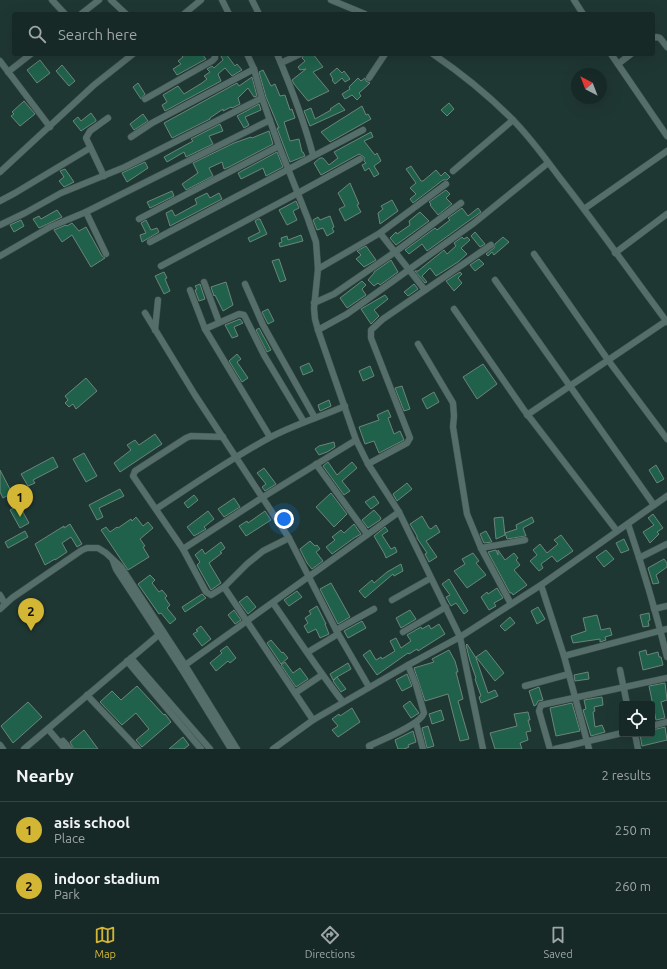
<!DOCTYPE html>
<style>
:root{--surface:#172926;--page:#243532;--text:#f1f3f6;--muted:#9ea6a7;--line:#364543;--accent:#d4b635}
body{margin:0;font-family:Ubuntu,sans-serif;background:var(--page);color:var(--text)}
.controls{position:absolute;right:12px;bottom:12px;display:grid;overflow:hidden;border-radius:4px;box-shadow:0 4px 16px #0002}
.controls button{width:36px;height:36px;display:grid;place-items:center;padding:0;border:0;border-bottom:1px solid var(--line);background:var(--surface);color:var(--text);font:20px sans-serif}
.compass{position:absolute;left:571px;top:68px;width:36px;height:36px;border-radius:50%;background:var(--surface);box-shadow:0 4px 16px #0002;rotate:318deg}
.you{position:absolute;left:284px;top:519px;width:14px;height:14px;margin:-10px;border:3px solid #fff;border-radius:50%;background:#1a73e8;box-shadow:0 0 0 6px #1a73e833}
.badge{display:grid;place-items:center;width:26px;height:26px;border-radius:50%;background:var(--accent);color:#111;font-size:13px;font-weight:700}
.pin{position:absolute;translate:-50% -33px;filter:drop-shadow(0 1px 2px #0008)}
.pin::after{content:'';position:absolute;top:21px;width:14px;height:12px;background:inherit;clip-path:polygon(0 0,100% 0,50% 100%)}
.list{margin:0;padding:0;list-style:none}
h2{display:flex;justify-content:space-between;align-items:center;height:52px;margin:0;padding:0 16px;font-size:17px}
h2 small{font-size:13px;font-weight:400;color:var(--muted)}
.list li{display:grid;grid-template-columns:26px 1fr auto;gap:12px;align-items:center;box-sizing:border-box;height:56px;padding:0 16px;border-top:1px solid var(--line)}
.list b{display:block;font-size:15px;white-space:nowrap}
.list p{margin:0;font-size:13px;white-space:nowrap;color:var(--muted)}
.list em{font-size:13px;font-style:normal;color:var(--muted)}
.icon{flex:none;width:22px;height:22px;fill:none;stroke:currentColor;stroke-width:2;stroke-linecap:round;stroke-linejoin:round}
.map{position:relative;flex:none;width:667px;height:749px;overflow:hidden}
.search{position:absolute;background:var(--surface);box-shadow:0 4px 16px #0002;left:12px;right:12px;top:12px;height:44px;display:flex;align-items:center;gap:10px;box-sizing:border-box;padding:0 14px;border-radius:4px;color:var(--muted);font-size:15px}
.sheet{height:164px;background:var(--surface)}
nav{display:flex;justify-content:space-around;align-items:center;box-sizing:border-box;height:56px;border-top:1px solid var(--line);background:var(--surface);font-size:11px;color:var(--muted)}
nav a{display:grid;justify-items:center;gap:2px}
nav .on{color:var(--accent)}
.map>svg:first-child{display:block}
.building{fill:#20614b;stroke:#6d847a}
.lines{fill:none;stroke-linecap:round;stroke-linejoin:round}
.minor-casing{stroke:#3e5350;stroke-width:7}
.minor{stroke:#556e6a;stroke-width:6}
</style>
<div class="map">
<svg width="667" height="749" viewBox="0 0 667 749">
<rect width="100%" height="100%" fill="#1f3733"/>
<!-- building -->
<g class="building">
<polygon points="180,54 202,54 206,59 177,75 173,69 181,64 178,61 183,57"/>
<polygon points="220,54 226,54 235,66 237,64 242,70 232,76 225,68 218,74 221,81 165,111 162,105 167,102 163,95 178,86 184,94 202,83 207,79 204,76 210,72 207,69 212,66 214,68 223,60"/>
<polygon points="304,54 313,54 323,67 313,72 329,91 308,101 294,84 292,80 306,69 300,70 298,67 305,61 302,58"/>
<polygon points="40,60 50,73 37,83 27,70"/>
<polygon points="62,65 75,81 69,86 56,71"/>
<polygon points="337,68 342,73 344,71 350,79 345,82 342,78 335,84 332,80 333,79 330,74"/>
<polygon points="263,70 271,86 275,84 280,96 285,95 290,110 292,109 295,118 284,122 290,141 299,139 302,152 303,152 305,156 290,162 277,128 279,128 266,97 259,72"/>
<polygon points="252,77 257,96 254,97 248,88 238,98 240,104 232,108 231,107 223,111 223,109 210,118 210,119 172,138 164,123 237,83 239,86"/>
<polygon points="358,78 361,81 365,78 366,81 370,83 359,93 361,96 357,100 352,95 345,99 342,94 350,89 349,87"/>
<polygon points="138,83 145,94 141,99 133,87"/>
<polygon points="24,101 35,114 20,126 11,116 14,114 12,112"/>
<polygon points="339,103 345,110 310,126 304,111 311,108 315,119 331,110 330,109"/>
<polygon points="449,103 454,109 447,116 441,110"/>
<polygon points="259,104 261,110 245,117 249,125 244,128 237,116"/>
<polygon points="362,106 366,115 368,114 371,119 330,142 321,132"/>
<polygon points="91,113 96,120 96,121 81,131 73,121 78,117 81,121"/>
<polygon points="143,114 148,121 134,130 130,124"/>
<polygon points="220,124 223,131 209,136 213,144 186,157 184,152 167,162 164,157 193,141 191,139"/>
<polygon points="269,131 273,144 229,167 224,169 222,162 209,168 213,176 186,190 182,184 198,173 193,163 234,143 251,137 252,138"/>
<polygon points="371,132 373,137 364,141 375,155 377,153 381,161 374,166 379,174 374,177 369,168 365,171 362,165 366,163 364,161 364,157 359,154 321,175 314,163 320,158 323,158 329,165 338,158 334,152"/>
<polygon points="277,152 283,167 266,176 263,168 241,179 238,173"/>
<polygon points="145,162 148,168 127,182 122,173"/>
<polygon points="411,166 421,181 423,181 436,170 441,176 445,172 450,177 447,180 443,180 413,203 410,199 416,194 410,188 416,183 406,169"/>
<polygon points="65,169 74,182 64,187 59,181 64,177 60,171"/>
<polygon points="350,183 359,204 357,205 361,212 345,221 339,209 345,206 338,193"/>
<polygon points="446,190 450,194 446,198 452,204 438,215 430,205 431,204 429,202"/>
<polygon points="172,191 174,196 150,208 147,202"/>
<polygon points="207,193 210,198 219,193 222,199 170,226 166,213 172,210 175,216 197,204 195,199"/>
<polygon points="392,200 398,211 380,224 378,213 383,209 381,206"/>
<polygon points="296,201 299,208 293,211 297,220 287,225 279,210"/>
<polygon points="462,208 468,216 478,208 481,212 427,251 422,244 409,254 405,250 435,228 437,230 450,220 448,218"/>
<polygon points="57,210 62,217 39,228 33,219 39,216 41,219"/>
<polygon points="420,212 429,221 396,245 390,238 396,232 397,234 410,225 409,221"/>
<polygon points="330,216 334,227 332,228 334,232 327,236 323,228 317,230 313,220 318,217 320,220"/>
<polygon points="258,219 260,219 267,234 250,242 248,238 260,232 255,221"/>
<polygon points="21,220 24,226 14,232 10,225"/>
<polygon points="146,220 151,230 157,228 159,232 142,242 140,235 146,233 141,223"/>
<polygon points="72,223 79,231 86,227 102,256 105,258 91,267 72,235 62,242 54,230 66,225 67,226"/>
<polygon points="475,232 485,244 480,247 471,236"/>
<polygon points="301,235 303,241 280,247 279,243 282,242 281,238 287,236 288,240"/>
<polygon points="462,237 464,239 467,237 470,240 461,248 467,254 458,262 436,276 430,268 422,276 427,282 425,283 415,271 418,271 444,250 447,254 456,246 454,243"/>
<polygon points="503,237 509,242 494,255 492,252 488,256 486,254 494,248 495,244"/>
<polygon points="366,246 376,260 364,267 356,259 361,255 357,251"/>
<polygon points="279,259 286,280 280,282 272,261"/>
<polygon points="479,259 484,264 475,271 470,265"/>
<polygon points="391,260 398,272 380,285 378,283 374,286 368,280 374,273 374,272"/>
<polygon points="164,272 167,278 165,279 170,291 164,294 155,276"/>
<polygon points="460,272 462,274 458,278 462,283 454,291 446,281"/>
<polygon points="362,281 366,285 362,289 366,295 347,308 340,298"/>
<polygon points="226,282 233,305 223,311 215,295 214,296 211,287"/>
<polygon points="200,284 205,299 199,301 195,290 197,289 195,286"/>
<polygon points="414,284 418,289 408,296 404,292"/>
<polygon points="385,295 388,299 374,310 379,316 371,324 361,309"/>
<polygon points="268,309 274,321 268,324 262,312"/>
<polygon points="240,319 243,323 234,327 238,336 232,338 225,325"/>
<polygon points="259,328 271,350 267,352 256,330"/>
<polygon points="237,354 241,359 237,362 248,378 242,382 229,361"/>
<polygon points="309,363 313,371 303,375 300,367"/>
<polygon points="483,364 497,384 477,399 463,377"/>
<polygon points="370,366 374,376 363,381 359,371"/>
<polygon points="86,378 97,391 76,409 73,404 69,407 65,403 68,400 65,396"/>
<polygon points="402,386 410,409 404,411 395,388"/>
<polygon points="434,392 439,402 427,409 422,399"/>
<polygon points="329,400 331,406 320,411 318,405"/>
<polygon points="388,410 391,417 388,418 394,434 400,431 404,440 379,453 374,441 365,444 359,427 379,420 377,415"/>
<polygon points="155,434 162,444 120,472 114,463 131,450 127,445 135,440 139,445"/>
<polygon points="334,442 335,447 327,452 319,455 315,449 319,446"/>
<polygon points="84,453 97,476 86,482 73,459"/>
<polygon points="53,457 58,467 33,480 35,483 28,486 21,474"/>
<polygon points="328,462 337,475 352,462 357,468 342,481 350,491 344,495 323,466"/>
<polygon points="656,465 664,479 657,483 649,470"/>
<polygon points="264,468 276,484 265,491 262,487 266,484 257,473"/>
<polygon points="0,470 12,493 3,498 0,492"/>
<polygon points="407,483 412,489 397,501 393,494"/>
<polygon points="120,489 124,496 99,508 103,517 97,520 89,505"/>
<polygon points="331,493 347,514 334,527 316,507"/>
<polygon points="194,495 198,500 188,508 184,503"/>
<polygon points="374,496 379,503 371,509 365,502"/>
<polygon points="234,498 240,507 224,517 218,509"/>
<polygon points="19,505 29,523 20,528 10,510"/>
<polygon points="374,510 381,518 380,520 368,528 362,520"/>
<polygon points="208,511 214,519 204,527 206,529 194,536 187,527"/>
<polygon points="265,511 271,520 246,536 239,526 247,521 248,523"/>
<polygon points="653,514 663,528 657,532 659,534 650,543 643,532 654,525 648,518"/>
<polygon points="422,516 429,528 431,529 436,525 440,532 426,541 437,557 429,562 425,554 427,553 417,538 417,536 410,524"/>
<polygon points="136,517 143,526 148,522 153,528 140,539 145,546 143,547 149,557 128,570 101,530 106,527 110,532 117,527 118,528 131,519 132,521"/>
<polygon points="503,517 505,535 496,539 494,518"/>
<polygon points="532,517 534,522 523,528 526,536 507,539 505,533 517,529 516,525"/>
<polygon points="70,524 82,544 77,547 71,537 62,543 67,552 55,560 55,559 45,565 35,544 64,526 64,528"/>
<polygon points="354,524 361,534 354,538 332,554 326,547 335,540 332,537 341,530 344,533"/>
<polygon points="385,527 388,531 382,535 391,549 395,547 397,552 386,558 384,553 374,536"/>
<polygon points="25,531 28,537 8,548 5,542"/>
<polygon points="486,531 492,542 484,543 480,534"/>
<polygon points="561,535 573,551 557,562 552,556 541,564 543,568 539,571 530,561 537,555 533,550 540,544 547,553 558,544 554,540"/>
<polygon points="624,539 629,550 621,553 616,543"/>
<polygon points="310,541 315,546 317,545 320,549 316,552 323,561 312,569 307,563 300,549"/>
<polygon points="221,542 225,548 220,552 222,553 209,563 221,583 211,590 197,565 200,562 195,555 202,549 205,554"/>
<polygon points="496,550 498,555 498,550 505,560 514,553 518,558 516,560 520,565 514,570 527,585 513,595 512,593 510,593 488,552"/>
<polygon points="606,550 614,559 604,567 596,557"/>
<polygon points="473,553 479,561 476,563 486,575 467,588 454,571 465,564 462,559"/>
<polygon points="664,559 667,563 667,567 656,575 659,583 653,584 648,568"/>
<polygon points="401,564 403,571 394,576 393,574 365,598 359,591 372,580 374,583 387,572"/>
<polygon points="150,575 155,580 152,583 159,592 162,590 167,596 165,598 170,605 167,608 176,619 170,624 161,613 159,614 138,584"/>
<polygon points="449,579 468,611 464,614 456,603 451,606 446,597 450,595 442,584"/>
<polygon points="331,583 350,617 338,624 320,589"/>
<polygon points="497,588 503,598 494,603 496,606 489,610 481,597 487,592 488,594"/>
<polygon points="297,591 302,597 289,606 284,600"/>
<polygon points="202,594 206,598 185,612 182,607"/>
<polygon points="247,596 256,607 248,614 239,602"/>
<polygon points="317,606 326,624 325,624 329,634 320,638 316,629 308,633 304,626 308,623 305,618 311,614 309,611"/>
<polygon points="538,607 545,619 537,624 531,611"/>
<polygon points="234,610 241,620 235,624 228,615"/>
<polygon points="410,610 416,619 401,628 396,618"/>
<polygon points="649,613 650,620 648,621 649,626 643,627 640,615"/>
<polygon points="597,615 601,630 610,628 612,635 605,637 606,640 600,642 600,639 573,643 571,636 586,631 583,618"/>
<polygon points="510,617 515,623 505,631 500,626"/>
<polygon points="362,621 366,628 348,638 344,631"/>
<polygon points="439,624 445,634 418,651 417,649 409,654 408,653 377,675 363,655 370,650 376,660 381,657 382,659 395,651 390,641 396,638 401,648 411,641 407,635 421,627 422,629 429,625 431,629"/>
<polygon points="201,626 211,639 202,646 193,634 198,631 196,630"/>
<polygon points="271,640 282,653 283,652 288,658 281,664 267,643"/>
<polygon points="467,644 476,658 488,693 495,690 498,696 481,703 479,697 481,696 475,679 476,678 470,661 466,645"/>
<polygon points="227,646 236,658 230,663 228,661 216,671 210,663 222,653 220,651"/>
<polygon points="449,650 455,661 458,672 456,672 463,699 458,701 469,739 460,741 448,694 425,701 414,668 434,662 432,659"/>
<polygon points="486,650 504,673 495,681 476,657"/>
<polygon points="646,650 647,655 658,652 659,657 661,657 663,665 643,670 639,652"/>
<polygon points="285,662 293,673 300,668 308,679 296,687 281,665"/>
<polygon points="348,663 351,669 337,677 346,689 341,692 333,681 337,677 333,680 330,674"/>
<polygon points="588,672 589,679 575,681 574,675"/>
<polygon points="407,674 412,686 402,691 396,680"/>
<polygon points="665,683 667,700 661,702 665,718 656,720 649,686"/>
<polygon points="137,686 164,715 165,714 171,722 142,747 136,740 149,729 136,713 122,725 100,702 112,691 121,700"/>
<polygon points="539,687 543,700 538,701 536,705 534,706 529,691"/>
<polygon points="602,697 603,705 594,707 595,711 593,712 595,727 602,725 605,732 591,736 583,710 586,709 584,700"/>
<polygon points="410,701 419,713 411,718 403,706"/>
<polygon points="28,702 42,717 13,743 1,726"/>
<polygon points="572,703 580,731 556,736 550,708"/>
<polygon points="352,708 360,722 338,737 332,730 338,726 332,719 339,714 340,716"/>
<polygon points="441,710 444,720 432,724 429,714"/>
<polygon points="528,712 530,720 528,720 531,731 526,732 528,740 520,743 522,749 495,749 490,733 517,726 514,714"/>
<polygon points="428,726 434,746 427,748 422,728"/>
<polygon points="665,727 667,740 642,746 640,734 652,734 652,730"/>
<polygon points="84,730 90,738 98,749 74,749 70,742"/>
<polygon points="413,731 416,742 408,745 409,747 404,749 398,749 395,740"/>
<polygon points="183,737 189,745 184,749 169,749"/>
</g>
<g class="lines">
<defs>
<g id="minor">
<polyline points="52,0 65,14"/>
<polyline points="111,0 126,14"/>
<polyline points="222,0 229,14"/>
<polyline points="252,0 259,14"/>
<polyline points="331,0 365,14"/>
<polyline points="574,0 583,14"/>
<polyline points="81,14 99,0"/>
<polyline points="184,14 201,0"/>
<polyline points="653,38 656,37 660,38 667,47"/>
<polyline points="247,54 254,69 262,98 279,146 308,219 316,242 318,269 314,308 315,319 318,330 356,440 368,464 399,512 460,637 483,749"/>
<path d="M 277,54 C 291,87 304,121 313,155"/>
<path d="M 433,54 C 461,73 488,95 512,119 C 530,137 545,158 560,178 C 597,225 631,274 667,322"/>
<polyline points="611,54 667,136"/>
<polyline points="0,61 50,127"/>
<polyline points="281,63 300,54"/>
<polyline points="618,64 631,54"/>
<polyline points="8,72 31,54"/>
<polyline points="369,78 385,54"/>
<polyline points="145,99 212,61 215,58 215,54"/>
<polyline points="131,137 152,123 254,69"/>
<polyline points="453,171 513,120"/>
<polyline points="0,172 94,85 133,54"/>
<polyline points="104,176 86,138 90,131 108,118"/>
<polyline points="0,201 15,193 90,148"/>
<polyline points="584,209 667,151"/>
<polyline points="86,212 106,254"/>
<polyline points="139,219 279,146"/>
<polyline points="0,225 25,213 61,193 125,167 262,98"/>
<polyline points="380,233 425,290"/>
<polyline points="150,242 363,130"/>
<polyline points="615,253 667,214"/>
<polyline points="534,254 608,360 667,439"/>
<polyline points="0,256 50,227 86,212 270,120"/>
<polyline points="161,266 298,193 360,159"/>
<polyline points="318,269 380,233 446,184"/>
<polyline points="495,280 654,505"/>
<polyline points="204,282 219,322"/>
<polyline points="245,284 263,325 315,418"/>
<polyline points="190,290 205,329 239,314 244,315 264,355 304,422"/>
<polyline points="314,303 334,294 395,252 461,203"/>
<polyline points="454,309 524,410 617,531"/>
<polyline points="145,313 195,395 289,538 336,630 369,687"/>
<polyline points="205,329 270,437"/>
<polyline points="155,330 158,300"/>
<polyline points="318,330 347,314 474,223 548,163"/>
<polyline points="418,344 453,403 454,416 453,427 467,514 481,548 511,604"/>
<polyline points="527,415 666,321"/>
<polyline points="223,437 191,436 186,438 135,471 133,476 183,549 206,592 211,595 224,587 247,564 263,551 289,538"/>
<polyline points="316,464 367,534"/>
<polyline points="368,464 407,443 410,438 371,338 371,330 383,319 491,245"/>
<path d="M 156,509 C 193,485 230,459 269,438 C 293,425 320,417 345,406"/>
<path d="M 628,524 C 643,568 656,612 667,657"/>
<polyline points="481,548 525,540"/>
<polyline points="183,549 263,497 356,440"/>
<polyline points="639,558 667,544"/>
<polyline points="113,561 116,569 181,668 231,749"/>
<polyline points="224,587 313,720"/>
<polyline points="0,595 5,604"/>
<polyline points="392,600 431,578"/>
<path d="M 273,603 C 296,636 318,670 343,702"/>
<polyline points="0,609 12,598 82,550 87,548 98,548 106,553 121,567 185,665 237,749"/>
<polyline points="654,609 667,606"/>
<polyline points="336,630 374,609"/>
<polyline points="403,632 446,607"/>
<polyline points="308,652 338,634"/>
<polyline points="564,656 667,629"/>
<polyline points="131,658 210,749"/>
<polyline points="127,661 201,749"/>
<polyline points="181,668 399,512"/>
<polyline points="620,670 627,704"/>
<polyline points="525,686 569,674"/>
<polyline points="295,693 322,675"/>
<polyline points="87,695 138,749"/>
<polyline points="416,723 423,749"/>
<polyline points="652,726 667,722"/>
<polyline points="48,729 65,749"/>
<polyline points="635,734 638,749"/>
<polyline points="63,741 70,749"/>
<polyline points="0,745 3,749"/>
<polyline points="24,749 162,632"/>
<polyline points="273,749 313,720 408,665 460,637 541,585"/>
<path d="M 370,749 L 369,746 C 381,740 420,725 424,713 L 416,685 L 408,665"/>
<polyline points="550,749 539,711 541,705 667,678"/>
<polyline points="555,749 622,733"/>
<polyline points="589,749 564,656 541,585 667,496"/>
</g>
</defs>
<!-- minor casing -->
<use href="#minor" class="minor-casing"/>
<!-- minor -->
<use href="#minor" class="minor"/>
</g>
</svg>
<div class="controls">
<button><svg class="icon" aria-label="locate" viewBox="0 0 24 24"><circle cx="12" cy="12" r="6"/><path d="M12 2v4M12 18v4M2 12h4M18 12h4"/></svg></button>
</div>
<svg class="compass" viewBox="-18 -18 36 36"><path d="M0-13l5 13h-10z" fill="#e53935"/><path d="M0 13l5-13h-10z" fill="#9ea6a7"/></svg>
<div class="you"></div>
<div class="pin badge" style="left:20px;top:517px">1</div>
<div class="pin badge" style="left:31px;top:631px">2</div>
<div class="search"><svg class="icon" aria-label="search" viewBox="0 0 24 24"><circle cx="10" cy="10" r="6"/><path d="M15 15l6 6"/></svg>Search here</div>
</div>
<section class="sheet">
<h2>Nearby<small>2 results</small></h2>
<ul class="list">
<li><span class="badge">1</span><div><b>asis school</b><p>Place</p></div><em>250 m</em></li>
<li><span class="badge">2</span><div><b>indoor stadium</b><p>Park</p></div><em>260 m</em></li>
</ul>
</section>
<nav>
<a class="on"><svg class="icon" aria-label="map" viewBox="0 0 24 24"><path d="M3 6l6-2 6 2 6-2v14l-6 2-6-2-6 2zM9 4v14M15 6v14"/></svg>Map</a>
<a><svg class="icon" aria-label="directions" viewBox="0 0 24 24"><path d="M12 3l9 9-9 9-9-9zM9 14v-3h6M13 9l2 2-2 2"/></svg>Directions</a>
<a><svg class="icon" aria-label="saved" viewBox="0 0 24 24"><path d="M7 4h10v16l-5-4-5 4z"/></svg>Saved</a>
</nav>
